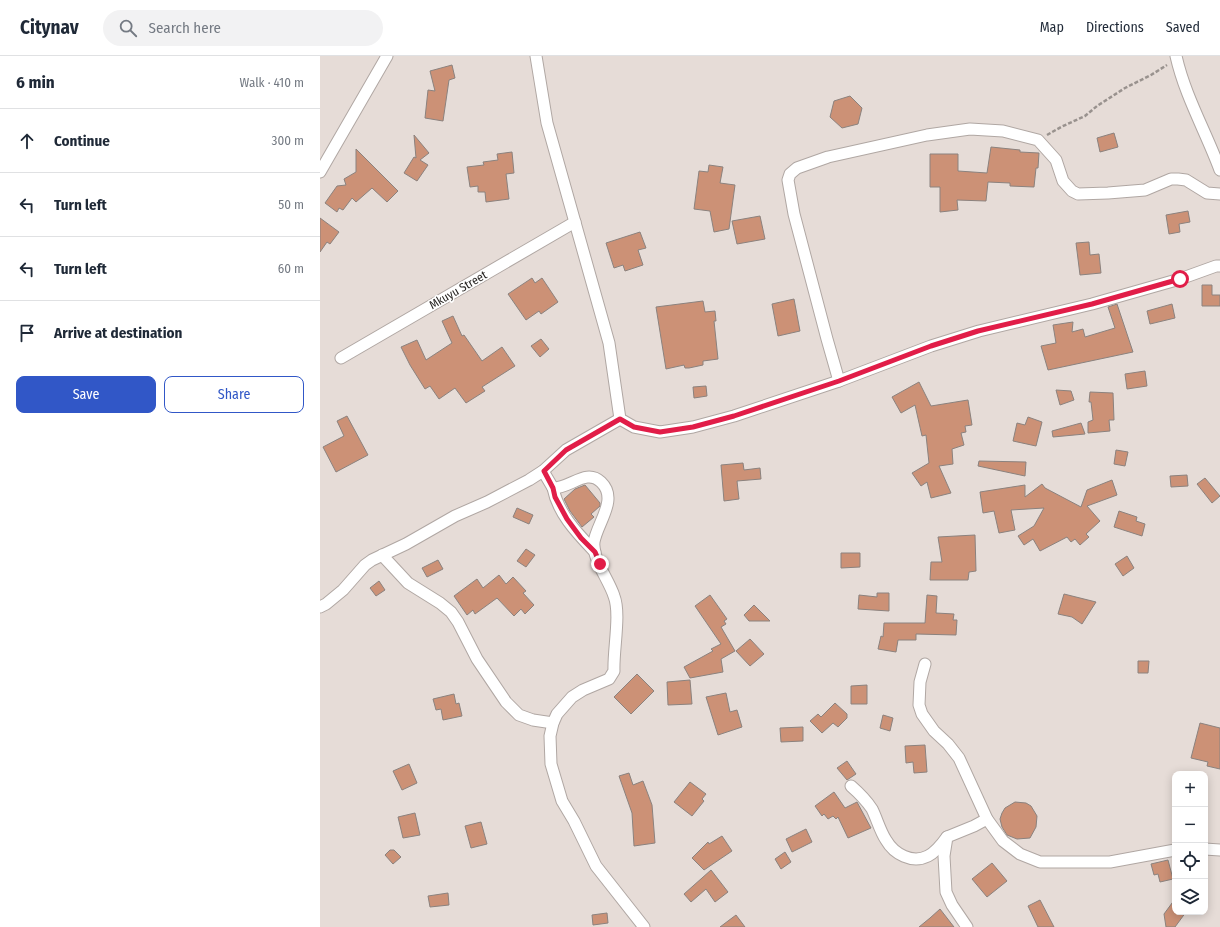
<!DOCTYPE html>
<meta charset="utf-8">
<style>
:root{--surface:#fff;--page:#f2f2f3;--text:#1f2937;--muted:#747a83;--line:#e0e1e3;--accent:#3157c7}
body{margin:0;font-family:"Fira Sans Condensed",sans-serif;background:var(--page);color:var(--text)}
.controls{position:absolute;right:12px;bottom:12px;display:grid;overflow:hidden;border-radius:8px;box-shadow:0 2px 10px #0003}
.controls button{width:36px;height:36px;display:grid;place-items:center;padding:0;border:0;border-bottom:1px solid var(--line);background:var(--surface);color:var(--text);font:20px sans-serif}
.stop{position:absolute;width:12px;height:12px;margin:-9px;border:3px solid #e11d48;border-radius:50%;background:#fff}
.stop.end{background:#e11d48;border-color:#fff;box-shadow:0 1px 4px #0008}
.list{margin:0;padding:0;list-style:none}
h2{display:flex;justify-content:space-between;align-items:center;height:52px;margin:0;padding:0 16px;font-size:17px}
h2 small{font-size:13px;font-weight:400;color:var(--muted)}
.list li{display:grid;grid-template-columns:26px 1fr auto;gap:12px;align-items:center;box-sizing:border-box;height:64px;padding:0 16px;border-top:1px solid var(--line)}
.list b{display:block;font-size:15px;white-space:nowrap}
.list em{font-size:13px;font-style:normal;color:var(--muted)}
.actions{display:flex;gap:8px;padding:12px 16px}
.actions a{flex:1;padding:9px 0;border:1px solid var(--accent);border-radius:8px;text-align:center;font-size:14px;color:var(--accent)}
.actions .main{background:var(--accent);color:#fff}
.icon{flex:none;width:22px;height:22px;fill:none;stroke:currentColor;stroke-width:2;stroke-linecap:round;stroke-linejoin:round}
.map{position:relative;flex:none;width:900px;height:871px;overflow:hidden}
header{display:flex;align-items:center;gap:24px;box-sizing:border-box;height:56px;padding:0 20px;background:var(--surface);border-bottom:1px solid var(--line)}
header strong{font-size:19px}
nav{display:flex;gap:22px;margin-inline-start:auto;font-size:14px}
.search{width:280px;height:36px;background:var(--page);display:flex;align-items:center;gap:10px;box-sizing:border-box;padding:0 14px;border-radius:22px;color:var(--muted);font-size:15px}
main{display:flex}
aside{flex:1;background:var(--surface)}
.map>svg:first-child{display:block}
.building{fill:#cc9176;stroke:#8b827e}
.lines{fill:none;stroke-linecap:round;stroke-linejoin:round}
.minor-casing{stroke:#b0a7a3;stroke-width:13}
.path{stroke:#99928e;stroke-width:2.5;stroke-dasharray:4 2;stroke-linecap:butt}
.minor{stroke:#fff;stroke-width:11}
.route{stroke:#e11d48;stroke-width:5}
.labels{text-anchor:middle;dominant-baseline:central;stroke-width:3;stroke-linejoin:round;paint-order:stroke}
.street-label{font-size:12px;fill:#272422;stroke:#fff}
</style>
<header>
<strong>Citynav</strong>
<div class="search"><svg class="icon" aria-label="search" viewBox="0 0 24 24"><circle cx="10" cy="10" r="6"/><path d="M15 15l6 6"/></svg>Search here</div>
<nav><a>Map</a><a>Directions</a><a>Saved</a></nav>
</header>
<main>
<aside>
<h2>6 min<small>Walk · 410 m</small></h2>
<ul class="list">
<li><svg class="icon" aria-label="ahead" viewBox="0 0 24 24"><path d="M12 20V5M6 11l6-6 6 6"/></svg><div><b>Continue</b></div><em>300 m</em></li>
<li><svg class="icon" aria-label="left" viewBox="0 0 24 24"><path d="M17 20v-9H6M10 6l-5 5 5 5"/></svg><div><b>Turn left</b></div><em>50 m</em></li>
<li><svg class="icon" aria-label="left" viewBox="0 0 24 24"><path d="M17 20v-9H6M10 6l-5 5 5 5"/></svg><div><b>Turn left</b></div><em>60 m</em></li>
<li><svg class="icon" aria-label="arrive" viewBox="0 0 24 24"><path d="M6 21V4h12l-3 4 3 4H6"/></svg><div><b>Arrive at destination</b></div></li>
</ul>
<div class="actions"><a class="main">Save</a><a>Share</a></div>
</aside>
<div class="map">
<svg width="900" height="871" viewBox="0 0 900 871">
<rect width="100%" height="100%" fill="#e6dcd7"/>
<!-- building -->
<g class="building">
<polygon points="132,9 135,22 129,24 123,65 105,62 108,34 115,35 110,15"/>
<polygon points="530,40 542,52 538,68 522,72 510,61 514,45"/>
<polygon points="794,77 798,91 780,96 777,82"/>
<polygon points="94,79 109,97 100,104 108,109 97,125 84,117 94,101 96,102"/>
<polygon points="671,91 700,94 700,96 719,97 718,112 716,112 714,131 690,130 690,127 668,126 666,145 637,144 638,154 620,156 620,131 610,131 610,98 638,98 638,115 667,117"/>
<polygon points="36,93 78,135 67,146 52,132 36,146 32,142 23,154 19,152 17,156 5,147 17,130 26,129 24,123 36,116"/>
<polygon points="192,96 194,117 186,118 189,143 166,146 165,136 158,136 158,130 150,131 147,111 164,109 163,106 178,104 177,98"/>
<polygon points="389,109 403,111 400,127 415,129 409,173 394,176 390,155 374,153 379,115 388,116"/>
<polygon points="868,155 870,166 859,168 860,176 849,178 846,159"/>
<polygon points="440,160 445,183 417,188 412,165"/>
<polygon points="0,162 19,176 10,188 7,186 0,196"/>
<polygon points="320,176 326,192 318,194 323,209 305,215 303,209 294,212 286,187"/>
<polygon points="769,186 770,199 779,198 781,217 760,219 756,187"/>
<polygon points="212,222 215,227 222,222 238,246 221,258 219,255 206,264 188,238"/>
<polygon points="882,229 892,229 892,239 900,239 900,250 882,250"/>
<polygon points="474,243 480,275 458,280 452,248"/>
<polygon points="383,245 385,256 395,255 396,265 394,265 398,303 383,305 383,309 369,312 365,312 364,309 346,313 336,251"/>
<polygon points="797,248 813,296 728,314 721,290 736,287 733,269 753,266 752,276 763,273 765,281 795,272 788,251"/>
<polygon points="852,248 855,262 830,268 827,255"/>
<polygon points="133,260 142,280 144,279 162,305 182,291 195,310 162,331 165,335 146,347 135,332 119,343 110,330 105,333 90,309 81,291 97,284 106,304 132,287 122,265"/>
<polygon points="221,283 229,293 220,301 211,290"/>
<polygon points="825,315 827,330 807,333 805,318"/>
<polygon points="599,326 611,350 648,344 652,369 645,370 646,376 641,377 644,389 632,393 633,408 619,410 631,437 611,442 607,426 601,430 592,417 609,407 606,379 602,380 595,349 581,357 572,341"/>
<polygon points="386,330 387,340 374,342 373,331"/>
<polygon points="736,334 751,335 754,344 740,349"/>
<polygon points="770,336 793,337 794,364 789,364 790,375 768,377 768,366 773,364 771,346 769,346"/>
<polygon points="27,360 48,399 16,416 3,391 24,380 17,365"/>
<polygon points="708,361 722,366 716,390 693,385 697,367 705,369"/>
<polygon points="761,367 765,378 733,381 732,375"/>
<polygon points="796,394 808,396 805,410 794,408"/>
<polygon points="659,405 706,406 705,420 658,410"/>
<polygon points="423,407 424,414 440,412 441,423 417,425 419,443 404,445 401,409"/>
<polygon points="867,419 868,430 851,431 850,420"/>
<polygon points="885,422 900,440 892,447 877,428"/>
<polygon points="792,424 797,439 767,450 780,465 766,478 769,481 760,489 755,483 751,486 747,481 720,495 713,483 704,489 698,480 714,470 724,452 691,454 695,474 679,477 674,455 663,457 660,436 705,429 705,441 722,428 725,432 761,451 767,434"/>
<polygon points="265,429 280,447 280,450 271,458 274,461 262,471 250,455 244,443 255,433"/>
<polygon points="197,452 213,459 209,468 193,461"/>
<polygon points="799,455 817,461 816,465 825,468 822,480 794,471"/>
<polygon points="655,479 656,515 649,516 648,524 610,524 611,506 622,506 618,481"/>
<polygon points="206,493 215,499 206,511 197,505"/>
<polygon points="521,497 540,497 540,511 521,512"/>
<polygon points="807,500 814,512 803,520 795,508"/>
<polygon points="118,504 123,513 107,521 102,512"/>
<polygon points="179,519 186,528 193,521 206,535 203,537 214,549 205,558 201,553 194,560 177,542 155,558 153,554 147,559 134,540 157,523 163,532"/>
<polygon points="59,525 65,534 56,540 50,532"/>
<polygon points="557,537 569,537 569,555 538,553 539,539 557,541"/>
<polygon points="744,538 776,546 762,568 752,561 738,558"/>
<polygon points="390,539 407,563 404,565 406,568 401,571 415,595 401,603 403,616 370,622 364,611 393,595 391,593 401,588 375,550"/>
<polygon points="607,539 617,540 616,557 634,558 633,564 637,564 636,579 596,578 596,584 578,584 576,596 558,593 561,580 563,581 564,567 605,567"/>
<polygon points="434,549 450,565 429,565 424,559"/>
<polygon points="430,583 444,598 430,610 416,595"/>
<polygon points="818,605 829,605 828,617 818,617"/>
<polygon points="317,618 334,635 311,658 294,641"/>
<polygon points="370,624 372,648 348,649 347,626"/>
<polygon points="547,629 547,648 531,648 531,630"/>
<polygon points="406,637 410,656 417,654 422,671 398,679 386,641"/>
<polygon points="134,638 136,648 139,647 142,660 123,664 121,653 116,654 113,643"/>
<polygon points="515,647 527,658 527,662 518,671 513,667 502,677 490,665 498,658 501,661"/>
<polygon points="563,659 573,662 570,675 560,672"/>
<polygon points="880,667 900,672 900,713 887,710 888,706 871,702"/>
<polygon points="483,671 483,685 461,686 460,672"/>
<polygon points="605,689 607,716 594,717 593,706 586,707 585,690"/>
<polygon points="527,705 536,718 527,724 517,712"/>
<polygon points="89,708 97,727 82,734 73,715"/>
<polygon points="309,717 313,729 323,725 332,749 335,787 314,790 312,757 299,720"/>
<polygon points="370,726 386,738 382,743 384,745 372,760 354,746"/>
<polygon points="514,736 525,752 537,746 551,772 528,782 518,761 516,763 513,760 508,763 504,758 502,760 495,750"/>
<polygon points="695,746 706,747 711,750 717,760 716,771 710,782 697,783 687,779 682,771 680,763 682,757 685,752"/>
<polygon points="95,757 100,779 83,782 78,761"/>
<polygon points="161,766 167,788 151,792 145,770"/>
<polygon points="486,773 492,786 472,796 466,783"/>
<polygon points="402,780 412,795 384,814 372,802 388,786 389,788"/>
<polygon points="70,794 74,794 81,801 73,808 65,799"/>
<polygon points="465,796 471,806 461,813 455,803"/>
<polygon points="848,804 853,823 840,826 838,818 834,819 831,808"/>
<polygon points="672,807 687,825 667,841 652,823"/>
<polygon points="391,814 408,836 395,846 386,833 371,846 364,838"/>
<polygon points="128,837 129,849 110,851 108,840"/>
<polygon points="855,843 855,856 866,856 855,871 846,871 844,858"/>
<polygon points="720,844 734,871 718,871 708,850"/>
<polygon points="620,853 634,871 599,871 610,862"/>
<polygon points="287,857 288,867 273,869 272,859"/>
<polygon points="416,859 425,871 400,871"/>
</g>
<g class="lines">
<defs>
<g id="minor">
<polyline points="216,0 227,67 289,287 300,363 314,371 340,376 373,371 414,360 519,325 611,290 659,275 772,248 860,223 896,210 900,210"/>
<path d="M 856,0 C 865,40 886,76 900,114"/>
<polyline points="0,116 67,0"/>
<polyline points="21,302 255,166"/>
<polyline points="519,325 507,283 474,158 468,124 470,118 477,112 508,101 607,79 650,73 683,75 718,84 736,104 743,125 752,135 758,138 788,137 825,134 851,123 858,123 866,124 887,137 900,138"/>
<path d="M 223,415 L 233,432 C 251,432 266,412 281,426 C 299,443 277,467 274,486 C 272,503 289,524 294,540 C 301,558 293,594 294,615 L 289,623 L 263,634 L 252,641 L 237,658 L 233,667 L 230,680 L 231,708 L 242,745 L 254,765 L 276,810 L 324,871"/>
<path d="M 233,432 C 238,458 258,478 275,496"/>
<polyline points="62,499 88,527 120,547 131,556 138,566 157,603 186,646 199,659 213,664 233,667"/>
<polyline points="0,551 6,548 23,534 45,509 52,504 86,488 135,460 167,446 209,424 223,415 246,394 300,363"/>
<polyline points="605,608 600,626 599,649 602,658 614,675 628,688 639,702 667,763 683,785 700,798 720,806 790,806 855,794"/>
<path d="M 531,730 C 539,737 546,744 552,753 C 557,763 560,775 566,784 C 574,798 592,808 608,800 C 616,796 622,788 627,781"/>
<polyline points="885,793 900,794"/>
<polyline points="647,871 632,849 626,836 624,800 627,781 654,770 667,763"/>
</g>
</defs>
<!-- minor casing -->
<use href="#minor" class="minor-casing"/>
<!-- path -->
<polyline class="path" points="727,79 741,71 765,60 777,50 805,32 831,19 847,9"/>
<!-- minor -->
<use href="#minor" class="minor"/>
</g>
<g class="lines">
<!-- route -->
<polyline class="route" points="280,508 275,496 261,482 247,463 235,441 233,432 224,415 246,394 300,363 314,371 340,376 373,371 414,360 519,325 611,290 658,275 772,248 860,223"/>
</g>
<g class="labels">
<!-- street labels -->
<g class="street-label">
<text transform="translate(138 234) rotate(-30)">Mkuyu Street</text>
</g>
</g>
</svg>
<div class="controls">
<button>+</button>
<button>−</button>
<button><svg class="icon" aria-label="locate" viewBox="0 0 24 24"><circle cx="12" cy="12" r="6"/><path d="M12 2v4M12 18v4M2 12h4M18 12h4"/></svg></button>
<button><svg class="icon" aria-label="layers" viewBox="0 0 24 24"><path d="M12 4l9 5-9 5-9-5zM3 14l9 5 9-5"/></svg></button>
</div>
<div class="stop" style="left:860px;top:223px"></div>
<div class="stop end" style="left:280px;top:508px"></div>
</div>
</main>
